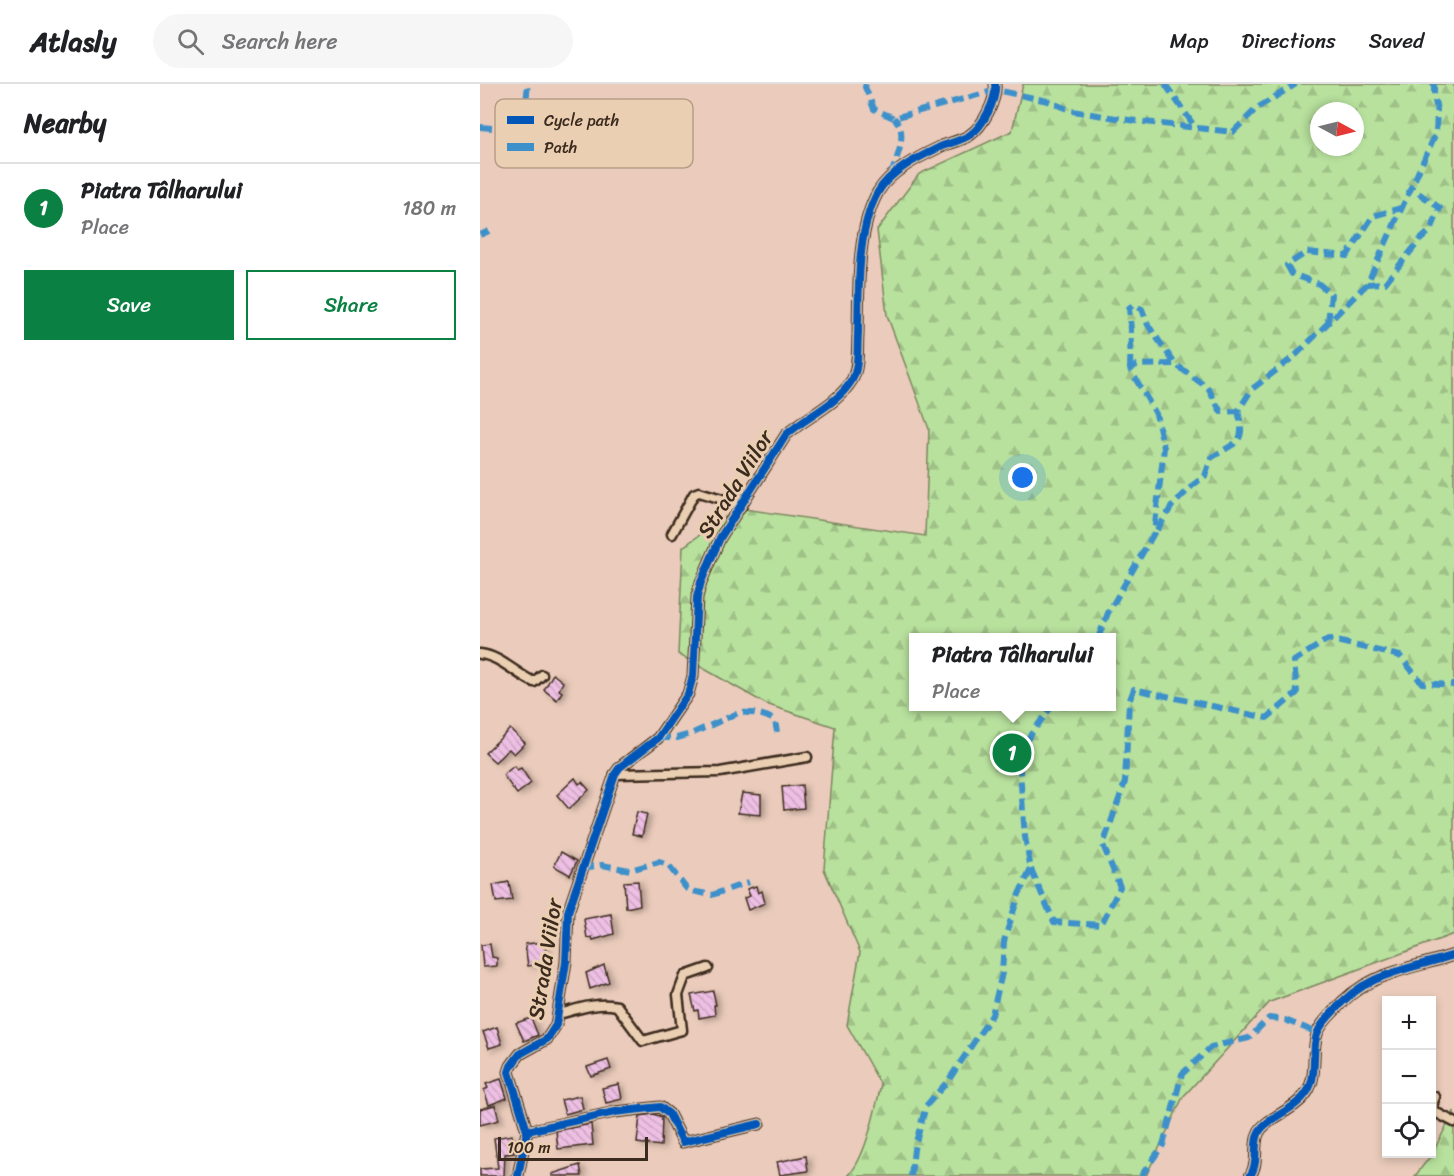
<!DOCTYPE html>
<meta charset="utf-8">
<style>
:root{--surface:#fff;--page:#f6f6f6;--text:#202124;--muted:#757577;--line:#e0e0e0;--accent:#0b8043}
body{margin:0;font-family:Sriracha,sans-serif;background:var(--page);color:var(--text)}
.controls{position:absolute;right:18px;bottom:18px;display:grid;overflow:hidden;border-radius:0px;box-shadow:0 3px 9px #0003}
.controls button{width:54px;height:54px;display:grid;place-items:center;padding:0;border:0;border-bottom:2px solid var(--line);background:var(--surface);color:var(--text);font:30px sans-serif}
.compass{position:absolute;left:830px;top:18px;width:54px;height:54px;border-radius:50%;background:var(--surface);box-shadow:0 3px 9px #0003;rotate:97deg}
.scale{position:absolute;left:18px;bottom:15px;width:150px;box-sizing:border-box;padding-left:6px;border:3px solid #3b2a1e;border-top:0;font-size:16px;line-height:21px;white-space:nowrap;color:#3b2a1e;-webkit-text-stroke:4px #ebcfb2;paint-order:stroke}
.you{position:absolute;left:543px;top:394px;width:21px;height:21px;margin:-15px;border:4px solid #fff;border-radius:50%;background:#1a73e8;box-shadow:0 0 0 9px #1a73e833}
.badge{display:grid;place-items:center;width:39px;height:39px;border-radius:50%;background:var(--accent);color:#fff;font-size:20px;font-weight:700}
.pin{position:absolute;translate:-50% -50%;border:3px solid #fff;box-shadow:0 2px 6px #0006}
.popup{position:absolute;left:429px;top:549px;width:207px;height:78px;box-sizing:border-box;display:grid;place-content:center;border-radius:0px;background:var(--surface);filter:drop-shadow(0 2px 4px #0005);font-size:20px;white-space:nowrap;color:var(--muted)}
.popup b{font-size:22px;color:var(--text)}
.popup::after{content:'';position:absolute;left:50%;top:100%;margin-left:-12px;border:12px solid transparent;border-top-color:var(--surface)}
.list{margin:0;padding:0;list-style:none}
h2{display:flex;justify-content:space-between;align-items:center;height:78px;margin:0;padding:0 24px;font-size:26px}
h2 small{font-size:20px;font-weight:400;color:var(--muted)}
.list li{display:grid;grid-template-columns:39px 1fr auto;gap:18px;align-items:center;box-sizing:border-box;height:90px;padding:0 24px;border-top:2px solid var(--line)}
.list b{display:block;font-size:22px;white-space:nowrap}
.list p{margin:0;font-size:20px;white-space:nowrap;color:var(--muted)}
.list em{font-size:20px;font-style:normal;color:var(--muted)}
.actions{display:flex;gap:12px;padding:18px 24px}
.actions a{flex:1;padding:14px 0;border:2px solid var(--accent);border-radius:0px;text-align:center;font-size:21px;color:var(--accent)}
.actions .main{background:var(--accent);color:#fff}
.icon{flex:none;width:33px;height:33px;fill:none;stroke:currentColor;stroke-width:2;stroke-linecap:round;stroke-linejoin:round}
.map{position:relative;flex:none;width:974px;height:1092px;overflow:hidden}
header{display:flex;align-items:center;gap:36px;box-sizing:border-box;height:84px;padding:0 30px;background:var(--surface);border-bottom:2px solid var(--line)}
header strong{font-size:28px}
nav{display:flex;gap:33px;margin-inline-start:auto;font-size:21px}
.search{width:420px;height:54px;background:var(--page);display:flex;align-items:center;gap:15px;box-sizing:border-box;padding:0 21px;border-radius:33px;color:var(--muted);font-size:22px}
main{display:flex}
aside{flex:1;background:var(--surface)}
.map>svg:first-child{display:block}
.forest{fill:url(#forest-firs);stroke:#7a865e;stroke-width:1.5;fill-rule:evenodd}
.building{fill:url(#building-back-hatch);stroke:#3b2a1e;stroke-width:1.5;filter:url(#shadow)}
.lines{fill:none;stroke-linecap:round;stroke-linejoin:round}
.street-casing{stroke:#3b2a1e;stroke-width:13}
.street{stroke:#ebcfb2;stroke-width:8}
.quiet{stroke:#3e90ca;stroke-width:6;stroke-dasharray:12 6;stroke-linecap:butt}
.cycleway-casing{stroke:#ebcfb2;stroke-width:11}
.cycleway{stroke:#0057b8;stroke-width:8}
.labels{text-anchor:middle;dominant-baseline:central;stroke-width:6;stroke-linejoin:round;paint-order:stroke}
.street-label{font-size:22px;fill:#3b2a1e;stroke:#ebcfb2}
.key{fill:#ebcfb2;stroke:#b69e86;stroke-width:1.5}
.key-label{font-size:16px;fill:#3b2a1e}
</style>
<header>
<strong>Atlasly</strong>
<div class="search"><svg class="icon" aria-label="search" viewBox="0 0 24 24"><circle cx="10" cy="10" r="6"/><path d="M15 15l6 6"/></svg>Search here</div>
<nav><a>Map</a><a>Directions</a><a>Saved</a></nav>
</header>
<main>
<aside>
<h2>Nearby<small></small></h2>
<ul class="list">
<li><span class="badge">1</span><div><b>Piatra Tâlharului</b><p>Place</p></div><em>180 m</em></li>
</ul>
<div class="actions"><a class="main">Save</a><a>Share</a></div>
</aside>
<div class="map">
<svg width="974" height="1092" viewBox="0 0 974 1092">
<defs>
<pattern id="forest-firs" width="22" height="20" patternUnits="userSpaceOnUse" patternTransform="scale(1.5)"><rect width="22" height="20" fill="#b8e19d"/><path d="M5 1l3.5 6h-7zM16 11l3.5 6h-7z" fill="#9fc187"/></pattern>
<pattern id="building-back-hatch" width="6" height="6" patternUnits="userSpaceOnUse" patternTransform="scale(1.5)"><rect width="6" height="6" fill="#edbfe3"/><path d="M-1 5l2 2M0 0l6 6M5-1l2 2" fill="none" stroke="#cca4c2"/></pattern>
<filter id="shadow"><feDropShadow dx="4" dy="2" stdDeviation="3" flood-color="#0004"/></filter>
</defs>
<rect width="100%" height="100%" fill="#ebccbc"/>
<filter id="ink" filterUnits="userSpaceOnUse"><feTurbulence type="fractalNoise" baseFrequency=".0167" numOctaves="2"/><feDisplacementMap in="SourceGraphic" scale="12" xChannelSelector="R" yChannelSelector="G"/><feConvolveMatrix kernelMatrix="1 2 1 2 8 2 1 2 1" color-interpolation-filters="sRGB"/></filter>
<g filter="url(#ink)">
<!-- forest -->
<g class="forest">
<path d="M 543,0 L 974,0 L 974,850 L 790,918 L 703,1013 L 666,1092 L 368,1092 C 386,1074 395,1026 401,1001 L 367,941 L 380,868 L 344,785 L 355,643 L 286,620 L 198,570 L 203,463 L 258,424 L 445,452 L 449,345 L 407,231 L 397,146 L 439,90 L 532,47 ZM 839,27 L 875,27 L 875,63 L 839,63 ZM 433,554 L 631,554 L 631,622 L 433,622 Z"/>
<polygon points="974,1027 974,1092 935,1092 952,1070"/>
</g>
<!-- building -->
<g class="building">
<polygon points="132,18 151,18 151,31 132,32"/>
<polygon points="73,590 83,598 79,606 82,608 77,616 64,606"/>
<polygon points="30,645 45,659 34,670 29,665 15,678 5,669"/>
<polygon points="34,682 37,686 41,684 51,699 37,710 23,691"/>
<polygon points="95,694 99,700 102,698 109,706 89,725 77,711"/>
<polygon points="322,701 324,724 304,726 302,703"/>
<polygon points="262,709 281,711 281,731 258,729"/>
<polygon points="157,728 167,730 162,752 152,750"/>
<polygon points="81,768 97,777 90,791 74,782"/>
<polygon points="158,797 160,821 146,824 144,798"/>
<polygon points="29,798 32,816 16,818 13,801"/>
<polygon points="276,802 278,809 282,807 285,819 268,826 264,814 270,812 267,805"/>
<polygon points="131,830 134,850 113,856 112,853 107,854 104,835"/>
<polygon points="65,858 67,879 48,882 45,860"/>
<polygon points="10,860 12,873 17,874 17,882 3,883 1,861"/>
<polygon points="124,881 129,898 110,905 106,889"/>
<polygon points="233,907 236,921 234,921 235,931 219,934 218,926 215,927 211,911"/>
<polygon points="51,934 58,951 44,957 36,939"/>
<polygon points="17,943 22,960 9,964 3,948"/>
<polygon points="128,976 131,985 111,992 107,983"/>
<polygon points="21,995 27,1014 9,1021 4,1006 8,1004 6,1000"/>
<polygon points="139,1000 142,1015 126,1019 122,1004"/>
<polygon points="100,1012 103,1025 85,1030 81,1016"/>
<polygon points="15,1021 19,1036 0,1041 0,1025"/>
<polygon points="173,1030 182,1033 181,1062 157,1059 160,1032"/>
<polygon points="111,1040 113,1061 78,1065 76,1047"/>
<polygon points="32,1051 34,1069 25,1070 24,1092 0,1092 0,1085 18,1084 14,1054"/>
<polygon points="326,1072 328,1087 300,1091 297,1078"/>
<polygon points="100,1081 102,1092 72,1092 72,1090"/>
</g>
<g class="lines">
<defs>
<g id="street">
<polyline points="192,450 214,410 219,408 262,421"/>
<path d="M 0,570 C 20,572 36,590 54,598 L 62,591"/>
<polyline points="135,690 240,688 327,673"/>
<path d="M 79,930 C 98,925 116,918 137,922 L 163,957 L 202,946 L 198,911 L 205,892 L 228,884"/>
<polyline points="955,1013 953,1018 953,1027 974,1038"/>
<polyline points="47,1047 135,1028 180,1023 189,1030 203,1058 279,1040"/>
<path d="M 38,1092 L 47,1047 L 29,988 L 31,982 L 40,970 L 67,955 L 76,941 L 86,878 L 88,828 L 135,690 L 140,683 L 178,654 L 208,610 L 213,592 L 217,513 L 221,498 L 240,454 L 306,351 C 327,332 357,321 372,296 C 379,284 377,265 378,251 C 379,207 376,147 398,108 C 410,87 439,73 460,63 C 469,59 481,57 490,51 C 503,42 517,16 515,0"/>
<path d="M 770,1092 C 780,1077 772,1061 779,1048 C 786,1034 816,1026 827,1008 C 838,992 831,968 837,950 C 840,942 847,934 853,928 C 886,888 928,886 974,871"/>
</g>
</defs>
<!-- street casing -->
<use href="#street" class="street-casing"/>
<!-- street -->
<use href="#street" class="street"/>
<!-- quiet -->
<g class="quiet">
<polyline points="386,0 385,3 394,25 414,34 516,6 568,17 592,27 656,37 753,48 777,24 816,0"/>
<polyline points="685,0 715,43"/>
<polyline points="0,43 40,46 44,37 48,0"/>
<path d="M 411,92 C 416,73 430,49 414,34"/>
<polyline points="0,151 9,147"/>
<polyline points="887,200 905,199 940,156 951,146 960,124 931,104"/>
<polyline points="848,239 851,210 839,200 812,190 807,181 827,168 867,172 893,132 921,124"/>
<polyline points="650,285 651,246 649,224 653,221 662,225 668,241 695,280"/>
<path d="M 677,446 L 692,422 L 713,401 L 725,392 L 731,374 C 756,357 767,361 758,327"/>
<polyline points="618,554 628,529 674,449 684,364 676,330 650,285 657,281 695,280 728,304 741,328 758,327 772,305 816,271 887,200 956,49 957,26 954,12 954,0"/>
<path d="M 178,654 L 197,654 L 211,650 L 258,629 C 270,628 284,629 295,637 L 297,648"/>
<polyline points="102,784 122,781 150,786 179,778 188,781 206,804 212,807 232,811 269,798"/>
<polyline points="551,785 574,838 621,841 640,803 623,761 645,698 649,618 654,605 787,634 817,609 814,577 848,555 920,572 942,599 974,601"/>
<polyline points="431,1092 434,1065 446,1022 468,997 512,931 522,889 524,857 539,810 551,785 545,753 539,674 537,669 572,622"/>
<polyline points="661,1092 683,1061 702,990 731,963 769,954 789,934 805,936 838,949"/>
</g>
<defs>
<g id="cycleway">
<polyline points="47,1047 135,1028 180,1023 189,1030 203,1058 279,1040"/>
<path d="M 38,1092 L 47,1047 L 29,988 L 31,982 L 40,970 L 67,955 L 76,941 L 86,878 L 88,828 L 135,690 L 140,683 L 178,654 L 208,610 L 213,592 L 217,513 L 221,498 L 240,454 L 306,351 C 327,332 357,321 372,296 C 379,284 377,265 378,251 C 379,207 376,147 398,108 C 410,87 439,73 460,63 C 469,59 481,57 490,51 C 503,42 517,16 515,0"/>
<path d="M 770,1092 C 780,1077 772,1061 779,1048 C 786,1034 816,1026 827,1008 C 838,992 831,968 837,950 C 840,942 847,934 853,928 C 886,888 928,886 974,871"/>
</g>
</defs>
<!-- cycleway casing -->
<use href="#cycleway" class="cycleway-casing"/>
<!-- cycleway -->
<use href="#cycleway" class="cycleway"/>
</g>
</g>
<g class="labels">
<!-- street labels -->
<g class="street-label">
<text transform="translate(255 400) rotate(-58)">Strada Viilor</text>
<text transform="translate(65 875) rotate(-81)">Strada Viilor</text>
</g>
</g>
<!-- legend -->
<rect x="15" y="15" width="198" height="69" rx="9" class="key"/>
<rect x="27" y="32" width="27" height="8" fill="#0057b8"/>
<rect x="27" y="59" width="27" height="8" fill="#3e90ca"/>
<g class="key-label">
<text x="64" y="42">Cycle path</text>
<text x="64" y="69">Path</text>
</g>
</svg>
<div class="controls">
<button>+</button>
<button>−</button>
<button><svg class="icon" aria-label="locate" viewBox="0 0 24 24"><circle cx="12" cy="12" r="6"/><path d="M12 2v4M12 18v4M2 12h4M18 12h4"/></svg></button>
</div>
<svg class="compass" viewBox="-18 -18 36 36"><path d="M0-13l5 13h-10z" fill="#e53935"/><path d="M0 13l5-13h-10z" fill="#757577"/></svg>
<div class="scale">100 m</div>
<div class="you"></div>
<div class="pin badge" style="left:532px;top:669px">1</div>
<div class="popup"><b>Piatra Tâlharului</b>Place</div>
</div>
</main>
